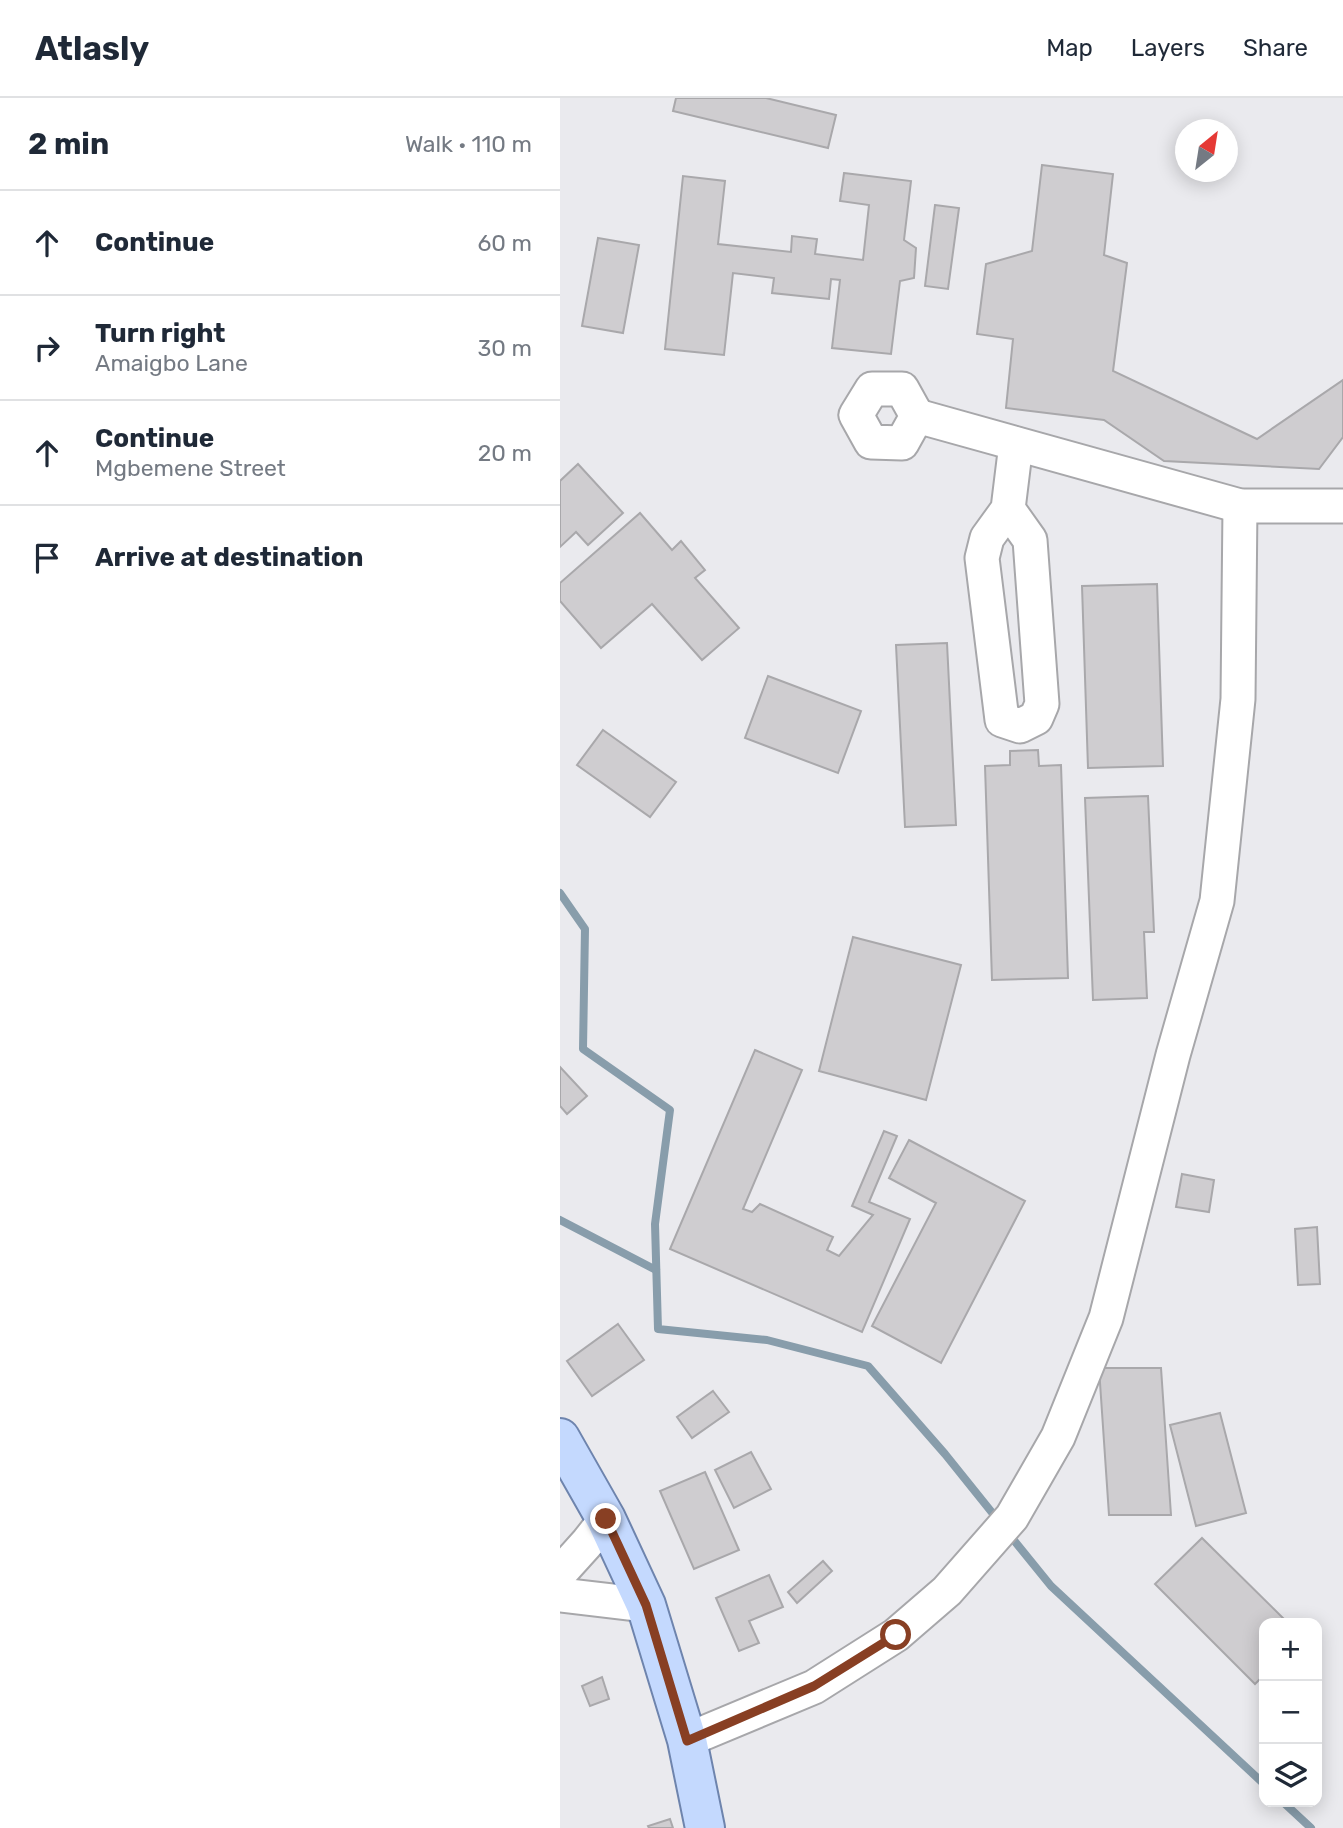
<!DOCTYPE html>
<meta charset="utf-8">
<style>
:root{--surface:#fff;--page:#f2f2f3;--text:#1f2937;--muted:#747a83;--line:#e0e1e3}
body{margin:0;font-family:Rubik,sans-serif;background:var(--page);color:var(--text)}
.controls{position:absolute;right:21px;bottom:21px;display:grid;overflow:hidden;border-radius:14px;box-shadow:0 4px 18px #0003}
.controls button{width:63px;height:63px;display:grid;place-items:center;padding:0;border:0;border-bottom:2px solid var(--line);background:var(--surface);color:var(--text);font:35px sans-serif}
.compass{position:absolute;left:615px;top:21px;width:63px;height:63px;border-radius:50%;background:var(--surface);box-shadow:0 4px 18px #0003;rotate:30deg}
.stop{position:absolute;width:21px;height:21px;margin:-16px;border:5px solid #883f23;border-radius:50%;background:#fff}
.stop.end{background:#883f23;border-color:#fff;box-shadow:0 2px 7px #0008}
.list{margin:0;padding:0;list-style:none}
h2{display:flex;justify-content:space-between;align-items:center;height:91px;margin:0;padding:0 28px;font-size:30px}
h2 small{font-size:23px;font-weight:400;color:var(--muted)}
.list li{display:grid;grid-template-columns:46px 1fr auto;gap:21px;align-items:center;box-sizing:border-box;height:105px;padding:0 28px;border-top:2px solid var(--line)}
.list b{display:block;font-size:26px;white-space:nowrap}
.list p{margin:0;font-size:23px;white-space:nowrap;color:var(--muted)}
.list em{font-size:23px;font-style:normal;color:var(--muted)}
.icon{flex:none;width:38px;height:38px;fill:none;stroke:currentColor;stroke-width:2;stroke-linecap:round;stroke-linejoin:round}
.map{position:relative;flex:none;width:783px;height:1730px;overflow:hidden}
header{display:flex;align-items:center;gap:42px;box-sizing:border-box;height:98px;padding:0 35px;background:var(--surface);border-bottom:2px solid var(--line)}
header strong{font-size:33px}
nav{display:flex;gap:38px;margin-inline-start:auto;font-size:24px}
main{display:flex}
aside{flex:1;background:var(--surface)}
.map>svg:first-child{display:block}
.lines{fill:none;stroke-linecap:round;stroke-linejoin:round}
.stream{stroke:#889dab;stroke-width:8}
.building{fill:#cfcdd0;stroke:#a9a8ab;stroke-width:2}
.minor-casing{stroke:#a7a7aa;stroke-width:37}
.major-casing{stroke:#6e84ad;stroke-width:42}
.minor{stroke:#fff;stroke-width:33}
.major{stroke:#c4d9fe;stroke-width:38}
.route{stroke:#883f23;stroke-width:9}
</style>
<header>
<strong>Atlasly</strong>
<nav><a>Map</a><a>Layers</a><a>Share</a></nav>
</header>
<main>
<aside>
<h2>2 min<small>Walk · 110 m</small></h2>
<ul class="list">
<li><svg class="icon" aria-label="ahead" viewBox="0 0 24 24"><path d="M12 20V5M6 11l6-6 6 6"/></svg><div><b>Continue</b></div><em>60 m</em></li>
<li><svg class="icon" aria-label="right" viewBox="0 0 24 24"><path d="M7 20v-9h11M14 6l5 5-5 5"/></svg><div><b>Turn right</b><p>Amaigbo Lane</p></div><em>30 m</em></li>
<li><svg class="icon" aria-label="ahead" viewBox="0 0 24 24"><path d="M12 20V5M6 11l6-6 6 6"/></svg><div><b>Continue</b><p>Mgbemene Street</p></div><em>20 m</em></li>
<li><svg class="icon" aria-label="arrive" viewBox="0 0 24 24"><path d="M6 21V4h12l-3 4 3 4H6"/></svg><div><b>Arrive at destination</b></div></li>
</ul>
</aside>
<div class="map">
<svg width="783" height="1730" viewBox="0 0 783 1730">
<rect width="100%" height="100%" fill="#eaeaee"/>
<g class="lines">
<!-- stream -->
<g class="stream">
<polyline points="0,795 25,831 23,951 110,1012 95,1126 98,1231 207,1242 308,1268 385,1356 438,1422"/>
<polyline points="0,1122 96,1172"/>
<polyline points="448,1435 491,1488 704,1686"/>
<polyline points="723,1704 751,1730"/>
</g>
</g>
<!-- building -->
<g class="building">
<polygon points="116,0 206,0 276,17 268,50 113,13"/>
<polygon points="482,67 553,76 544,157 567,165 553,273 697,341 783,282 783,339 759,371 604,363 544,322 446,310 453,241 417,236 426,166 472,153"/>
<polygon points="284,75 351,83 344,142 356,150 354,180 340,183 331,256 272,250 280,182 271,181 269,201 212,195 214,180 173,175 164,257 105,251 123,78 165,83 158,146 231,154 232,138 257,141 255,156 303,162 309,107 280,103"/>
<polygon points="375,107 399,110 388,191 365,188"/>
<polygon points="38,140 79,147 63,235 22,228"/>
<polygon points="18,366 63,415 28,447 16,434 0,449 0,383"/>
<polygon points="80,415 112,452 121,443 145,472 135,480 179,530 142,562 92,506 41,550 0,503 0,485"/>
<polygon points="597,486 603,668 528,670 522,488"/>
<polygon points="387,545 396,727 345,729 336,547"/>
<polygon points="208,578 301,613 278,675 185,640"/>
<polygon points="43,632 116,684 90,719 17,667"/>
<polygon points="478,652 479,668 501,667 508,880 432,882 425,668 450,667 450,653"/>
<polygon points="588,698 594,834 584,834 587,900 533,902 525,700"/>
<polygon points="293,839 401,867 366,1002 259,973"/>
<polygon points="195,952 242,972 183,1111 192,1114 200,1106 273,1139 267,1152 279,1158 313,1117 292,1108 324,1033 337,1038 309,1104 350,1121 302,1234 110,1151"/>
<polygon points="0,969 27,998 7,1016 0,1008"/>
<polygon points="349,1042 465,1103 381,1265 312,1228 376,1105 329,1080"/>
<polygon points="622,1076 654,1082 649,1114 616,1109"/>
<polygon points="757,1129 760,1186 738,1187 735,1131"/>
<polygon points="58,1226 84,1262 32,1298 7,1263"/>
<polygon points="539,1270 601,1270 611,1417 549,1417"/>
<polygon points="153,1293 169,1314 132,1340 117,1319"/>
<polygon points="660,1315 686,1415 636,1428 610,1327"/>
<polygon points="191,1354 211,1391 174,1410 155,1372"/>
<polygon points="145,1374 179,1452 134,1471 100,1393"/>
<polygon points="642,1440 728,1525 704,1525 704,1577 695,1586 595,1486"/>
<polygon points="263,1463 272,1473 237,1505 228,1494"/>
<polygon points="209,1477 223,1509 189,1523 199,1545 179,1553 156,1500"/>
<polygon points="42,1579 49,1601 30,1608 22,1588"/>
<polygon points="110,1721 113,1730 89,1730 88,1728"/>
</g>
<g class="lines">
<defs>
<g id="minor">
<polygon points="312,291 342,291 357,318 342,345 311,344 296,317"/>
<polyline points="357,318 680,408 783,408"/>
<polyline points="448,411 470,442 482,606 476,620 460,628 442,622 422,460 427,440 448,411 456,346"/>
<polyline points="0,1475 28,1444 46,1421"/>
<polyline points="0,1497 86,1507"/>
<polyline points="127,1642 254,1589 336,1537 387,1493 452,1419 498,1339 546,1220 613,957 657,803 678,601 680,408"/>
</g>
<polyline id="major" points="0,1340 46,1421 86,1507 127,1642 145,1730"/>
</defs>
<!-- minor casing -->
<use href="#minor" class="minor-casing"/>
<!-- major casing -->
<use href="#major" class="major-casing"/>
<!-- minor -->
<use href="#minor" class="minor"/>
<!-- major -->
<use href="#major" class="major"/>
</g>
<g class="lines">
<!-- route -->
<polyline class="route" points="46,1421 86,1507 127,1643 254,1588 336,1537"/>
</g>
</svg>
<div class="controls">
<button>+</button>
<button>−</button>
<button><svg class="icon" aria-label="layers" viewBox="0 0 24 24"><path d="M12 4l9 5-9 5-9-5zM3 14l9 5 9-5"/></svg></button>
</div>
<svg class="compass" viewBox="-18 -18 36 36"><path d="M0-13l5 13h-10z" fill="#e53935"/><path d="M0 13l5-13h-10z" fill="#747a83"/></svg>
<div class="stop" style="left:336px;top:1537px"></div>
<div class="stop end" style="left:46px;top:1421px"></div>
</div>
</main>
